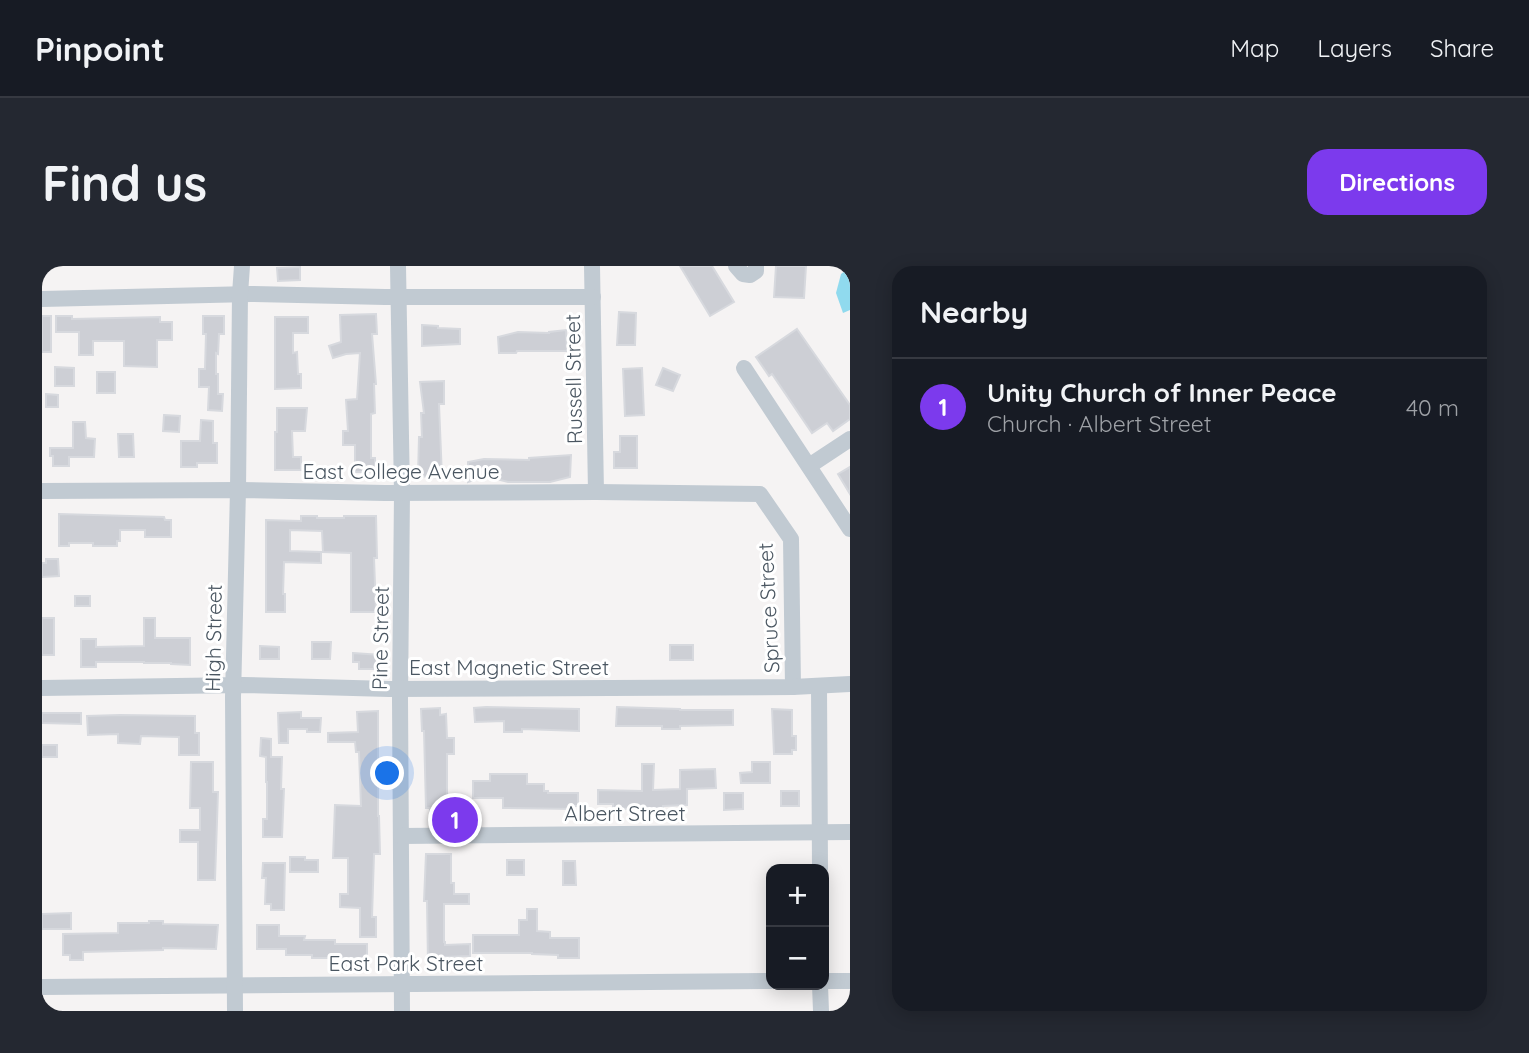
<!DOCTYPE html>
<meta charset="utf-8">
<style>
:root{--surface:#171b24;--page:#242831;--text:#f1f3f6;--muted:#9ea1a6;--line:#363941;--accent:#7c3aed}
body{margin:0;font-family:Quicksand,sans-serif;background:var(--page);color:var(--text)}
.controls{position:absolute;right:21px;bottom:21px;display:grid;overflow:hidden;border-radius:14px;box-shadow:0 4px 18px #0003}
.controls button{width:63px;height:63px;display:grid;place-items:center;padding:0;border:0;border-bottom:2px solid var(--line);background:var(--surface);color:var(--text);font:35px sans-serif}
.you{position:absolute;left:346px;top:508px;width:24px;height:24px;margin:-18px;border:5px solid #fff;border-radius:50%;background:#1a73e8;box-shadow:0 0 0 10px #1a73e833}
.badge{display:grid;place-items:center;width:46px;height:46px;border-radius:50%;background:var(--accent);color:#fff;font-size:23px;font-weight:700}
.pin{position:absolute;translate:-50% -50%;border:4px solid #fff;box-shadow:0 2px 7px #0006}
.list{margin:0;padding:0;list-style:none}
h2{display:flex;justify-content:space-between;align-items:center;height:91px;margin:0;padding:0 28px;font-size:30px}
h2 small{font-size:23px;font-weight:400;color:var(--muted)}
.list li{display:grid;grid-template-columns:46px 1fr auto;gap:21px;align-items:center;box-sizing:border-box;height:98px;padding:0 28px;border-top:2px solid var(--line)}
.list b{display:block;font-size:26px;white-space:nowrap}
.list p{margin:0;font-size:23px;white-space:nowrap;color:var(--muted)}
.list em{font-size:23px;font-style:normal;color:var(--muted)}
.map{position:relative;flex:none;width:808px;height:745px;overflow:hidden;border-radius:21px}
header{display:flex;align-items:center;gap:42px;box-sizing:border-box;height:98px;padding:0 35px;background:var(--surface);border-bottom:2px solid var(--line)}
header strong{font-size:33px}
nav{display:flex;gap:38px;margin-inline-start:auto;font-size:24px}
.intro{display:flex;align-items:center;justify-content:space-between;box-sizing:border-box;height:168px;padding:0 42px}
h1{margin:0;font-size:49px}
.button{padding:18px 32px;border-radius:21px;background:var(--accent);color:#fff;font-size:24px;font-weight:700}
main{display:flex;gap:42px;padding:0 42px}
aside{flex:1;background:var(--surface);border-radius:21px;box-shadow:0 4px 18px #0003}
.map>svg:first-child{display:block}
.water{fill:#90daee}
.building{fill:#cdcfd5;stroke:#d7d9de;stroke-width:2}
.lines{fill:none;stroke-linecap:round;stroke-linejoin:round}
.minor{stroke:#c1cad2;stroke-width:16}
.labels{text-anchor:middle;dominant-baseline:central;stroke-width:6;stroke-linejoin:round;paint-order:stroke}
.street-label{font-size:21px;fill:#4a5661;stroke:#fff}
</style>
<header>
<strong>Pinpoint</strong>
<nav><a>Map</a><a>Layers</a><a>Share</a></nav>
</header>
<div class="intro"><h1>Find us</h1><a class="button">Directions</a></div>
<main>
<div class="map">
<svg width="808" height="745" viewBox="0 0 808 745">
<rect width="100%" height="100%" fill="#f5f3f3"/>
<!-- water -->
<polygon class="water" points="806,3 808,4 808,44 801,47 794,27 799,8"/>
<!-- building -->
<g class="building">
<polygon points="638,0 670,0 692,36 668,50"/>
<polygon points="734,0 764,0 762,32 732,31"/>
<polygon points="258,1 258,14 236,15 235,2"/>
<polygon points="577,46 594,47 593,79 575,79"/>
<polygon points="334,48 335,68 330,68 334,118 332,118 333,147 329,148 329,192 333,192 333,206 313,206 313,179 301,179 301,165 306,165 304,134 315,133 318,87 304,88 291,92 287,80 299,76 298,49"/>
<rect x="0" y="50" width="9" height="36"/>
<polygon points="14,50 30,50 30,53 118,51 118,56 130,56 130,74 115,74 115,101 82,100 82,75 51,75 51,89 37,89 37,66 14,66"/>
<polygon points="161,50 182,50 182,68 177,68 176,88 174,87 174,108 176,108 176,128 181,128 180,145 166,144 167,121 157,121 157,103 163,103 164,68 161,68"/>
<polygon points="233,51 266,51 266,67 251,67 251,87 255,86 256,108 259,108 259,122 233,123"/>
<polygon points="380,59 396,60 396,62 418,63 418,78 380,80"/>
<polygon points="755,63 808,139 808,153 791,165 785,157 770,167 730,108 727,110 714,91"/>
<polygon points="524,64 525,85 475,85 474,87 457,87 456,71 476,66 507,67 507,66"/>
<polygon points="13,101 32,102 32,120 13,120"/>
<polygon points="600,102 602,149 583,150 581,103"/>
<polygon points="621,102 638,109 631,125 614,119"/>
<rect x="55" y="106" width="18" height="21"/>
<polygon points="402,115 402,138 397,138 400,212 376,210 377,171 380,171 379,147 382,147 378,116"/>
<polygon points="4,128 16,129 16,141 4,141"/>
<polygon points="235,142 265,142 263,165 250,165 251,191 259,191 259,204 233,204 233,166 235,166"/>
<polygon points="122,149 138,150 137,166 121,165"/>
<polygon points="159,154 171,155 171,177 175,177 175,197 155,197 155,201 139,201 139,175 158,175"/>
<polygon points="31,156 43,156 44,172 53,173 52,191 27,191 27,200 11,200 11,190 8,190 8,182 31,182"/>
<polygon points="76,168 91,168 92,191 77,191"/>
<polygon points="578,170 595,170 595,202 572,202 572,186 578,186"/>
<polygon points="529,189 528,211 508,216 466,216 443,210 426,216 426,196 442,193 487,194 487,192"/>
<polygon points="808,201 808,228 796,208"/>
<polygon points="17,248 122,251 123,254 129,254 129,271 103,271 103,264 78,264 78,275 75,275 75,280 51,280 51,277 27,277 27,280 17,280"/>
<polygon points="259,250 275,250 275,252 302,252 302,250 334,250 335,292 332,292 334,346 309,346 309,287 281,286 280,265 248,264 248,285 279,286 279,297 242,296 241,328 243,328 243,346 224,346 224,254 259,255"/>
<polygon points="4,293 16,293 17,310 0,311 0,297 4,297"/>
<rect x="33" y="330" width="15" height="10"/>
<rect x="0" y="352" width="12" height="37"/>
<polygon points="102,352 113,352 113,372 148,372 148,399 129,398 129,397 102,397 102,396 54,396 54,401 39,401 39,373 54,373 54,381 102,380"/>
<polygon points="270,376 289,376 288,393 270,393"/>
<rect x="628" y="379" width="23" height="15"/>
<polygon points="218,380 237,381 237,393 218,393"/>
<polygon points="311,387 339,389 338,403 317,403 317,396 311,396"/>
<polygon points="444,441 537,443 537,465 480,463 480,466 462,466 462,455 433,456 432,442"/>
<polygon points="575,441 638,443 638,444 691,444 691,459 638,460 638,463 620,463 620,460 574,460"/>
<polygon points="398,442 398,449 404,448 405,472 412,472 412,488 405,488 405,535 418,535 418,548 405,548 405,550 388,550 388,542 384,542 382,465 380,465 379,443"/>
<polygon points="730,443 750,444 750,470 754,470 754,484 750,484 750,488 732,488"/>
<polygon points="336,445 336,550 337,550 338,588 332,588 330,651 334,651 334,671 318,671 318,642 298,641 298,628 306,628 306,592 291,592 293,539 319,540 317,486 314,486 313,476 286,476 286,467 316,466 315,446"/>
<polygon points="259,446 259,452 279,452 278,466 265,466 265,463 246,463 246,477 237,477 236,447"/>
<polygon points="0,447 39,447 39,458 0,457"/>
<polygon points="78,449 153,450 153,467 157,467 157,489 137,489 137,471 99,470 98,478 76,477 76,468 46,469 45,450"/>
<polygon points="219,472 229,473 229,491 240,491 239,523 242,523 240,571 221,571 221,553 225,553 225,516 224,516 224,491 218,490"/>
<rect x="0" y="479" width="15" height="12"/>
<polygon points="149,496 171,496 171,526 176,526 173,614 156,614 156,576 138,576 138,564 158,564 158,542 148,542"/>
<polygon points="710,496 728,496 728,517 699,517 698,507 710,506"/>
<polygon points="600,498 612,498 611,524 638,523 638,504 673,503 674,522 645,523 645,539 621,540 621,542 571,543 571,538 556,538 556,524 600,525"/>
<polygon points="448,508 485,508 485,518 502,518 502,525 506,525 506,527 536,527 536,540 531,540 531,543 461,542 461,532 431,532 431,515 448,515"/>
<rect x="739" y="525" width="18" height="15"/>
<polygon points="682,527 701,527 701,543 682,544"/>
<polygon points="384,588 409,588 409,617 412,617 412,628 427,628 427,638 402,638 402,676 403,676 403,679 428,678 428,690 403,691 403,698 386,697 385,635 382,635"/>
<polygon points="248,591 263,591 263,594 276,594 276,606 248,606"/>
<rect x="465" y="594" width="17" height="15"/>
<polygon points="521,595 533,595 534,619 521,619"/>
<polygon points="221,597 243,597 242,644 229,644 229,638 223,638 224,612 220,612"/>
<polygon points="485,643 495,643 495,665 508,666 508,672 537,672 537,692 516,692 516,689 490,688 490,687 431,687 431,669 477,669 477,654 485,654"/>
<polygon points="29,647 29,663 0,663 0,648"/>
<polygon points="107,655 121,655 121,658 176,659 174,683 121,682 121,684 41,686 41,694 28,694 28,689 21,689 21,668 76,667 76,657 107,657"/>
<polygon points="215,659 237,659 237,670 263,670 262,674 293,674 293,678 325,678 325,692 270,692 270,689 244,689 244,683 215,683"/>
</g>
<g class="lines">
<!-- minor -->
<g class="minor">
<polyline points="356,0 360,227 358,434 360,745"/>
<polyline points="550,0 554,226"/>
<polyline points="694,0 701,8 708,9 714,5 714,0"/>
<polyline points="0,33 209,28 343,31 551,31"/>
<polyline points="702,102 808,263"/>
<polyline points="767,200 808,173"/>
<polyline points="0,225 196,224 343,227 554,226 718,228 749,273 751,421"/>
<polyline points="777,420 778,603"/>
<polyline points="0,422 201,419 347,423 751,421 808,418"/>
<polyline points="359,570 808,566"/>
<polyline points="782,715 808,715"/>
<polyline points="778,719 779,745"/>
<polyline points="0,721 729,715"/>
<polyline points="193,745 191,431 196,224 198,28 200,0"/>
</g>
</g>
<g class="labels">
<!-- street labels -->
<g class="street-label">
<text transform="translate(531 113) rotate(-91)">Russell Street</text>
<text x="359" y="205">East College Avenue</text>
<text transform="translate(726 342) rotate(-93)">Spruce Street</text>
<text transform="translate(171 372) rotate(-89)">High Street</text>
<text transform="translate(338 372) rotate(-89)">Pine Street</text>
<text x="467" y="401">East Magnetic Street</text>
<text x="583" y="547">Albert Street</text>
<text x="364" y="697">East Park Street</text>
</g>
</g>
</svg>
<div class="controls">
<button>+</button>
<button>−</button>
</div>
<div class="you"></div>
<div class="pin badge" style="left:413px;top:554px">1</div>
</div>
<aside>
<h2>Nearby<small></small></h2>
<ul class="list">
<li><span class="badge">1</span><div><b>Unity Church of Inner Peace</b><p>Church · Albert Street</p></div><em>40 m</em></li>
</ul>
</aside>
</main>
